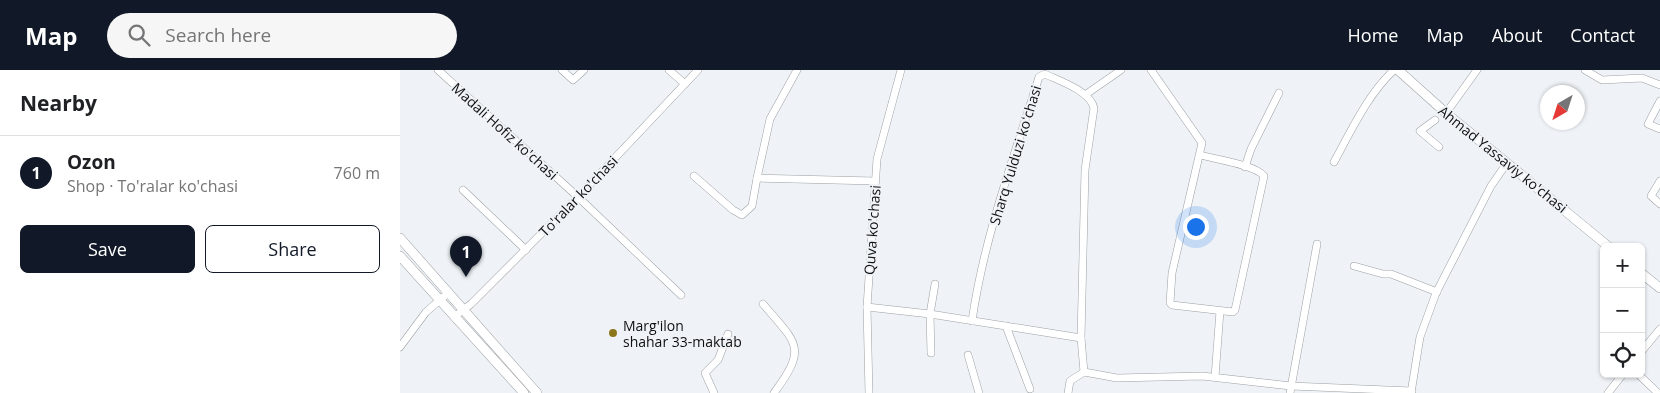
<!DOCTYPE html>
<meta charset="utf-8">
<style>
:root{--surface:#fff;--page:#f6f6f6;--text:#202124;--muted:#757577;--line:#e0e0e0;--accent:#111827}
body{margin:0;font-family:"Open Sans",sans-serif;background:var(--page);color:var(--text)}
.controls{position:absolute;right:15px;bottom:15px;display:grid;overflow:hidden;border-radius:8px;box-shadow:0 1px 4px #0004}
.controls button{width:45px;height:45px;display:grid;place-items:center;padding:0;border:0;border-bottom:1px solid var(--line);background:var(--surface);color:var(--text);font:25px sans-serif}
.compass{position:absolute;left:1140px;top:15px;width:45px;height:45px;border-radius:50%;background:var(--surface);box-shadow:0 1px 4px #0004;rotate:219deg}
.you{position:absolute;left:795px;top:156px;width:18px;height:18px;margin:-12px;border:4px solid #fff;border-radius:50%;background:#1a73e8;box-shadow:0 0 0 8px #1a73e833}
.badge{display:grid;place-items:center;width:32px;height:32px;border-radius:50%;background:var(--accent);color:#fff;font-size:16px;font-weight:700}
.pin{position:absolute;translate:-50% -41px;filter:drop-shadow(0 1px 2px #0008)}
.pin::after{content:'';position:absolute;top:26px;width:18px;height:15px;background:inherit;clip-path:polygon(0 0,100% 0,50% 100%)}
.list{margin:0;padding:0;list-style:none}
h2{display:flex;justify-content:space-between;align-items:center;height:65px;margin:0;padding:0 20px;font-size:21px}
h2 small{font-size:16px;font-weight:400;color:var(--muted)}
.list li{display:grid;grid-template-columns:32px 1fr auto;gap:15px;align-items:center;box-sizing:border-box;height:75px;padding:0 20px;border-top:1px solid var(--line)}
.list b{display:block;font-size:19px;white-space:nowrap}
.list p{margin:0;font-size:16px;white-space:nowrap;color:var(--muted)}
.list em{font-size:16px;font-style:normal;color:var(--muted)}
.actions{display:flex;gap:10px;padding:15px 20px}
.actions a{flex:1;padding:11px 0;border:1px solid var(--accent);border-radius:8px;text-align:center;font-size:18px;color:var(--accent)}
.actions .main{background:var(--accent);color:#fff}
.icon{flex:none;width:28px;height:28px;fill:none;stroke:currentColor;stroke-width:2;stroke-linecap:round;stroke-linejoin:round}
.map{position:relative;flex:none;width:1260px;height:323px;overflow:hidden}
header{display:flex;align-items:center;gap:30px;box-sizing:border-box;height:70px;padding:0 25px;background:var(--accent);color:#fff}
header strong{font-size:24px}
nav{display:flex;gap:28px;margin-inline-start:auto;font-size:18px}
.search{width:350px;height:45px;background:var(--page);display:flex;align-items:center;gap:12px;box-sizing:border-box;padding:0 18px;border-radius:28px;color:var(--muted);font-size:19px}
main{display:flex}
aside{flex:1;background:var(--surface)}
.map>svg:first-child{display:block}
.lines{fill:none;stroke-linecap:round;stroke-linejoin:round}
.minor-casing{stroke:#9ca0a3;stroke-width:8}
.major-casing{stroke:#9ca0a3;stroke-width:10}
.minor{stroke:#fff;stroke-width:7}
.major{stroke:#fff;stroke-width:9}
.poi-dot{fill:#8c771c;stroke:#eff3f7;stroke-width:2}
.labels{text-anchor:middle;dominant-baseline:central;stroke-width:4;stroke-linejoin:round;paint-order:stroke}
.street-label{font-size:14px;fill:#0e0f10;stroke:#eff3f7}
.poi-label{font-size:14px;fill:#0e0f10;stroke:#eff3f7;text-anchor:start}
</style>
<header>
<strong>Map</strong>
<div class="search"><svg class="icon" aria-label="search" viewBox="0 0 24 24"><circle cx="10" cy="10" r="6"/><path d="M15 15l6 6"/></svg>Search here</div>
<nav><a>Home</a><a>Map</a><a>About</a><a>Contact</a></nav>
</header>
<main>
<aside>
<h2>Nearby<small></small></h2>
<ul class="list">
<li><span class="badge">1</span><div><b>Ozon</b><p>Shop · To'ralar ko'chasi</p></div><em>760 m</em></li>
</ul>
<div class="actions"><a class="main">Save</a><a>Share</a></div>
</aside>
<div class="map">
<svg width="1260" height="323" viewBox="0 0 1260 323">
<rect width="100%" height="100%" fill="#eff3f7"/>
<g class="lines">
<defs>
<g id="minor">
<polyline points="38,0 178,127 281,225"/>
<polyline points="162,0 173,10 184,0"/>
<polyline points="269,0 285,14"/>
<polyline points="397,0 370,49 357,108 475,111"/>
<path d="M 751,0 L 802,73 L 772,203 L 770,233 L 772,235 L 833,242 L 835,240 L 864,106 C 856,95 814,89 800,85"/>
<polyline points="1185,0 1202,10 1242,8 1260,15"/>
<polyline points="685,25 721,0"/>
<polyline points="1260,31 1248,54 1260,59"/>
<polyline points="1046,43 1077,0"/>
<polyline points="1035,50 1020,61 1039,77"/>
<path d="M 934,92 C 951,61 968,24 994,0"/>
<polyline points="845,97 851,79 879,23"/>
<polyline points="294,106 333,140 342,145 352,136 357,108"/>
<polyline points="1260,111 1251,126 1260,134"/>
<polyline points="63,120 126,180"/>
<polyline points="954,196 983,204 991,204 1037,222"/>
<path d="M 363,234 C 397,274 408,277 374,323"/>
<polyline points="467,237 530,244 681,268 684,302"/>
<polyline points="54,247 71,234 178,127 298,0"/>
<path d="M 572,251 C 584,167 614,87 639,7 L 645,4 C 660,11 690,21 694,38 L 685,100 L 681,268"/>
<polyline points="606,256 630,319"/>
<polyline points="0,277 26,242 48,223"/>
<polyline points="1241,282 1260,259"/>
<polyline points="531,283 530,244 535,214"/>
<polyline points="568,285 579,323"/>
<polyline points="1238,304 1258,323"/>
<polyline points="815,307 820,241"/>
<polyline points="314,323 305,303 318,290 328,264"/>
<polyline points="469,323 467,237 477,89 501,0"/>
<polyline points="668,323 670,311 684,302 717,308 802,306 891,316 1012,321"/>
<polyline points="890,323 917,174"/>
<polyline points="1011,323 1020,267 1036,223 1091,116 1107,93"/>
<polyline points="1208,323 1223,304"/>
</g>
<g id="major">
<polyline points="998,0 1046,43 1209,177"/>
<polyline points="0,168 137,323"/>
<polyline points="0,186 124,323"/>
<polyline points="1241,203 1260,218"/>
</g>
</defs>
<!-- minor casing -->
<use href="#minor" class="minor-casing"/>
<!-- major casing -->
<use href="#major" class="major-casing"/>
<!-- minor -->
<use href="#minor" class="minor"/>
<!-- major -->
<use href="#major" class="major"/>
</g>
<!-- markers -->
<circle class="poi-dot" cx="213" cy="263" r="5"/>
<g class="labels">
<!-- street labels -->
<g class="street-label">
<text transform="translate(105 61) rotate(42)">Madali Hofiz ko'chasi</text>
<text transform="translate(615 85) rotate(-73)">Sharq Yulduzi koʻchasi</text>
<text transform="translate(1103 89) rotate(39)">Ahmad Yassaviy ko'chasi</text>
<text transform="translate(178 126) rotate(-46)">To'ralar ko'chasi</text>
<text transform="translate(472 160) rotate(-86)">Quva ko'chasi</text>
</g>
<!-- poi labels -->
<g class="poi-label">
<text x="223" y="255">Marg'ilon<tspan x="223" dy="16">shahar 33-maktab</tspan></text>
</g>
</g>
</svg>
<div class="controls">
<button>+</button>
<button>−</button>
<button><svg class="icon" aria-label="locate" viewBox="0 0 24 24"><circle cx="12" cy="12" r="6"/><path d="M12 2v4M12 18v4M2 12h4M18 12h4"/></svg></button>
</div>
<svg class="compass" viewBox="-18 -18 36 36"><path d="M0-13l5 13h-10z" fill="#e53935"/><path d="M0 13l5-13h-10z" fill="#757577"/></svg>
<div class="you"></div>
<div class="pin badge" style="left:66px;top:207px">1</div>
</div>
</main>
